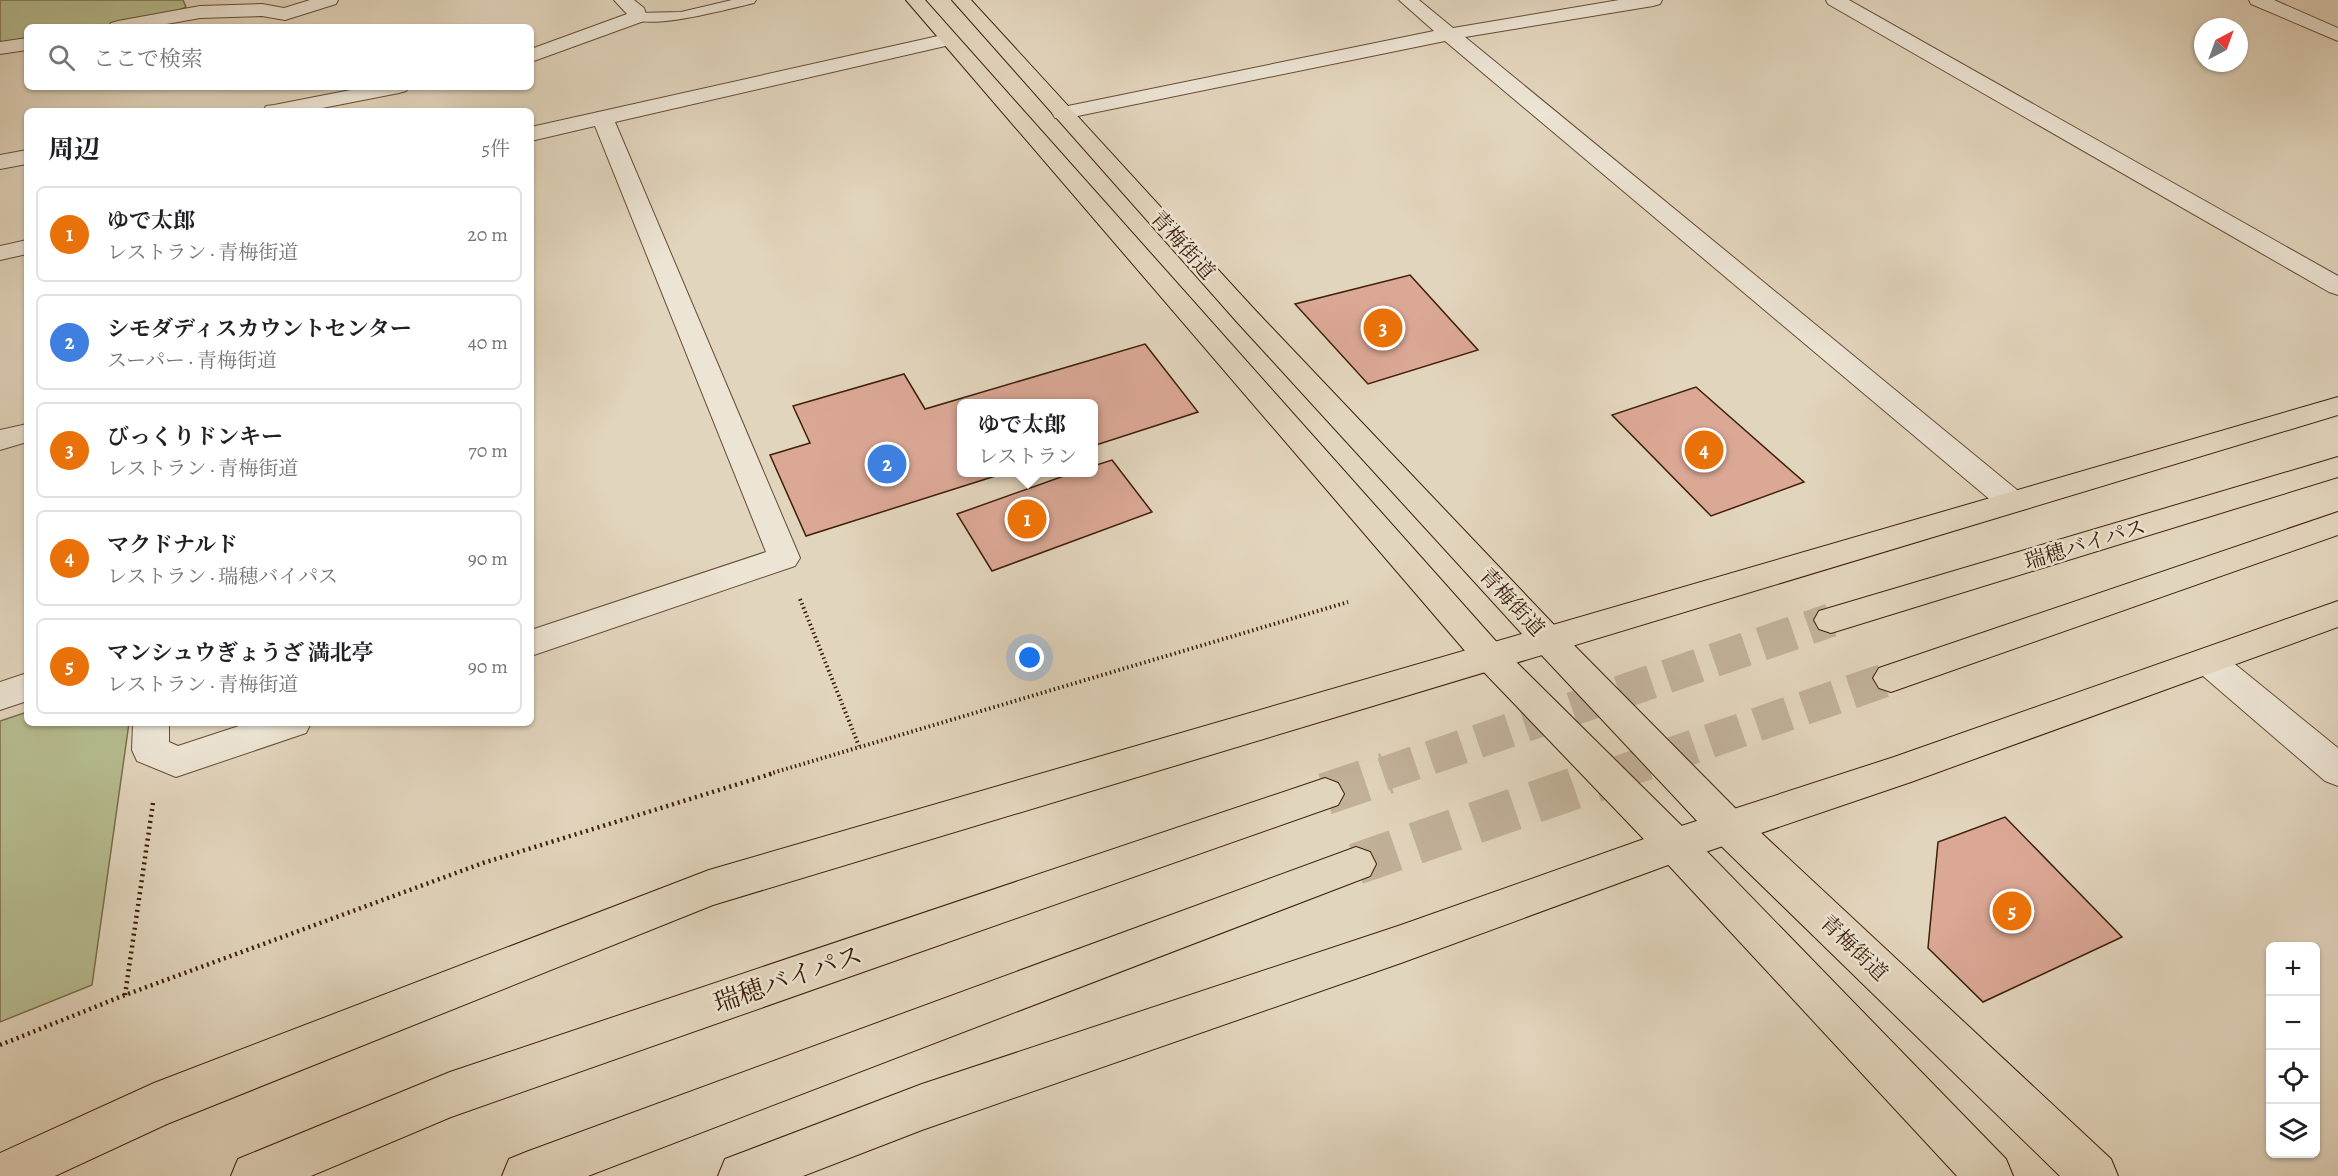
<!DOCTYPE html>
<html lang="ja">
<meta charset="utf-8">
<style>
:root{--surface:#fff;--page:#f6f6f6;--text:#202124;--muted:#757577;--line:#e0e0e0;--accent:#8f2418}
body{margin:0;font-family:Alegreya,"Noto Serif JP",serif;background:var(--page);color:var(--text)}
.controls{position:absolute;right:18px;bottom:18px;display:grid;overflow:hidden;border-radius:9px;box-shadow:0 2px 4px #0004}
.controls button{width:54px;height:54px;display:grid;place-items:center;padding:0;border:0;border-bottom:2px solid var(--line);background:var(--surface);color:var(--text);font:30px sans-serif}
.compass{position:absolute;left:2194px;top:18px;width:54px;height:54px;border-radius:50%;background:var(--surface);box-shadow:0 2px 4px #0004;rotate:41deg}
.you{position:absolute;left:1030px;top:658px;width:21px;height:21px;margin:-15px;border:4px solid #fff;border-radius:50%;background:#1a73e8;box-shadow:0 0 0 9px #1a73e833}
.badge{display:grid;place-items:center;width:39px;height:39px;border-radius:50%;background:var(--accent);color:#fff;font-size:20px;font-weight:700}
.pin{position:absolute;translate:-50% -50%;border:3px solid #fff;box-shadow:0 2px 6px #0006}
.popup{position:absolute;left:957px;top:399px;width:141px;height:78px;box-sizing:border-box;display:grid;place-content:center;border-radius:9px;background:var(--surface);filter:drop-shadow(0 2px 4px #0005);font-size:20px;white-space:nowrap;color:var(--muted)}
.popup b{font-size:22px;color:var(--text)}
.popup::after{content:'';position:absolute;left:50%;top:100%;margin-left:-12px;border:12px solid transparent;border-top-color:var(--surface)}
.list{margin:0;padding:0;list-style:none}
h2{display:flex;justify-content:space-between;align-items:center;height:78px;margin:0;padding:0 24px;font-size:26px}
h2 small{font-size:20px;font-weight:400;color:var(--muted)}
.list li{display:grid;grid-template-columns:39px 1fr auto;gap:18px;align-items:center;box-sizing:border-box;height:96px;margin:0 12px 12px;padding:0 12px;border:2px solid var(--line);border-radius:9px}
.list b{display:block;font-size:22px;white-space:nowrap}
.list p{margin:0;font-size:20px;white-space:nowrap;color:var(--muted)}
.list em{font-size:20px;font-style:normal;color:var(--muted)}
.icon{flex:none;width:33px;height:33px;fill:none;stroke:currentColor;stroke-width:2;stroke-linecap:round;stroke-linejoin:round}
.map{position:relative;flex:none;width:2338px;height:1176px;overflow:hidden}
.search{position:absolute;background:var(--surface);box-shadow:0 2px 4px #0004;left:24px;top:24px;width:510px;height:66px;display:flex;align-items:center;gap:15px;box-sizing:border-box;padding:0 21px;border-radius:9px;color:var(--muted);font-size:22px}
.panel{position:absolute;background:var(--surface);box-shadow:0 2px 4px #0004;left:24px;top:108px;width:510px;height:618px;border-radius:9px}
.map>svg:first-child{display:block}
.green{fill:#b6bc8f;stroke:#7a6e4b;stroke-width:1.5}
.building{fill:#dba896;stroke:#3e1f07;stroke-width:1.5}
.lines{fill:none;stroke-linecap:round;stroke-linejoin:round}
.trunk-tunnel-far1{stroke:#c1b199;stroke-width:34;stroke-dasharray:34 16;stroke-linecap:butt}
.trunk-tunnel{stroke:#c1b199;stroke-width:42;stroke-dasharray:42 21;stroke-linecap:butt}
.service-casing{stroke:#674c34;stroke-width:2}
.minor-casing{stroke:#674c34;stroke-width:2}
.primary-casing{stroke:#3e1f07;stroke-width:2}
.trunk-casing{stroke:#3e1f07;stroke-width:2}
.path-far1{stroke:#3e1f07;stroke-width:4;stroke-dasharray:1.5 3;stroke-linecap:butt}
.path{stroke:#3e1f07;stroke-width:4.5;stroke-dasharray:2 4;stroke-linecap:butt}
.service{fill:#ece4d4;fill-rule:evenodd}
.minor{fill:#ece4d4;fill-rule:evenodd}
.primary{fill:#e2d5bd;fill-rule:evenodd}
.trunk{fill:#e2d5bd;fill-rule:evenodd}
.labels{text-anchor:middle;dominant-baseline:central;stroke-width:5;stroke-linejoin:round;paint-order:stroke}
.street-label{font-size:21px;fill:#3e1f07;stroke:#ece4d4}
.near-street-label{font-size:26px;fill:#3e1f07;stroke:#ece4d4}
</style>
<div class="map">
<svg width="2338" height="1176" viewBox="0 0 2338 1176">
<rect width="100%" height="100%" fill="#e2d5bd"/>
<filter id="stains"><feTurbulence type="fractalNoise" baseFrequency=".00333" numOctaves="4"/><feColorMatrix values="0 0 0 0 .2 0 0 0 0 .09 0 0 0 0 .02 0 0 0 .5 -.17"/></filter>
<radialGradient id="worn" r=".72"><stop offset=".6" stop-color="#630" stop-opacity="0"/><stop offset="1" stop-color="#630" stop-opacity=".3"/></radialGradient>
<!-- green -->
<g class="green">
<path d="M 0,0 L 183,0 L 186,7 C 145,29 73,27 27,27 L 27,40 L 0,45 Z"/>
<polygon points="27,712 27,723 129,723 92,985 0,1022 0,721"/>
</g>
<!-- building -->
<g class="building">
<polygon points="1410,275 1478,350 1368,384 1295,304"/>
<polygon points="1145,344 1198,412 1093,446 1093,404 961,404 961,472 1008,472 806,536 770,455 810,443 793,406 904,374 925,409"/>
<polygon points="1696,387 1804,482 1711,516 1612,415"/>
<polygon points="1112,460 1152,512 992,571 957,514 1075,472 1093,472 1093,466"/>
<polygon points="2005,817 2122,937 1983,1002 1928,948 1938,842"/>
</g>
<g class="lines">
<!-- trunk-tunnel-far1 -->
<g class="trunk-tunnel-far1">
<polyline points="1383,774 1831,620"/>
<polyline points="1615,774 1891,678"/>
</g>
<!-- trunk-tunnel -->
<g class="trunk-tunnel">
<polyline points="1325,794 1387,773"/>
<polyline points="1356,864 1619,773"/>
</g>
<defs>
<path id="service" d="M 732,0 L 756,0 L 754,3 C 732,8 645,32 630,17 L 637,13 L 681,12 Z"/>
<g id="minor">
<polygon points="310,0 338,0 336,4 285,20 262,16 200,18 150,27 108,27 111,23 118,21 200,6 262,4 284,8"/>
<polygon points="614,0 634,0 644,8 647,17 644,21 531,62 531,49 627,14"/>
<polygon points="1399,0 1419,0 1453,28 1619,0 1662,0 1660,4 1653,6 1465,37 2022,494 2026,501 2022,508 2011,512 2000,508 1445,41 1063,119 1055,118 1052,113 1055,108 1063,107 1434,31"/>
<polygon points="1826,0 1849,0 2338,276 2338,295 2329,292 1828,4"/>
<polygon points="2249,0 2274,0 2338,28 2338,41 2251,4"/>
<polygon points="947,34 954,36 957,40 954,44 615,122 800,558 795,566 531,656 531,630 766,552 595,126 531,141 531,127"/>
<polygon points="27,38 27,50 0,54 0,42"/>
<polygon points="366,87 409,87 406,91 399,93 307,111 263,111 266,106 274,105"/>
<polygon points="27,150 27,164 0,169 0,155"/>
<polygon points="27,240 27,254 0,260 0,246"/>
<polygon points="27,424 27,442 0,450 0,430"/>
<polygon points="2208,648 2220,652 2338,748 2338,786 2325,781 2196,670 2191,661 2196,652"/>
<polygon points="27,673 27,701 0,710 0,682"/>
<polygon points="133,723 169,723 169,742 178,746 248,723 311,723 306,733 176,777 137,761 132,750"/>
</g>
<g id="primary">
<polygon points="906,0 925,0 1502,648 1689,833 2006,1159 2013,1176 1957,1176 1661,857 1478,666"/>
<polygon points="952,0 971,0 1255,310 1558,629 1742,815 2111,1159 2118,1176 2060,1176 1714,839 1534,647 1237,322"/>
</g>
<g id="trunk">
<polygon points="2338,397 2338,415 713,905 167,1124 55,1176 0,1176 0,1153 154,1083 709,870"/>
<polygon points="2338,457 2338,477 1831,633 1819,629 1814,620 1819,611"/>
<polygon points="2338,512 2338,535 1891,692 1879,688 1873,678 1879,668"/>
<polygon points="2338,601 2338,627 1911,782 1679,861 1401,963 922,1130 803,1176 718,1176 725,1159 922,1084 1401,925 1675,828 1894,757"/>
<polygon points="1325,778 1338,783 1344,794 1338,805 451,1117 311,1176 231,1176 238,1159 450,1072"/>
<polygon points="1356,847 1370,852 1376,864 1370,876 588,1176 502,1176 509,1159 526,1152"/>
</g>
</defs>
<!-- service casing -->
<use href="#service" class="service-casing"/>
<!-- minor casing -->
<use href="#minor" class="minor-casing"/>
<!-- primary casing -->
<use href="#primary" class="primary-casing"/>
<!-- trunk casing -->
<use href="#trunk" class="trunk-casing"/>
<!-- path-far1 -->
<g class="path-far1">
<polyline points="800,599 859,746"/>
<polyline points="769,774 1348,602"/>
</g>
<!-- path -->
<g class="path">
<polyline points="125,995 153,803"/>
<polyline points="0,1045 125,995 483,863 774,773"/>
</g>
<!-- service -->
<use href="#service" class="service"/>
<!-- minor -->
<use href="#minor" class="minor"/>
<!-- primary -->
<use href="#primary" class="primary"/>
<!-- trunk -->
<use href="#trunk" class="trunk"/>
</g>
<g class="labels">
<!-- street labels -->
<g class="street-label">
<text transform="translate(1183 245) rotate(48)">青梅街道</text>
<text transform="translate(2085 544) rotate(-17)">瑞穂バイパス</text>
<text transform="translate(1512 602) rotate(47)">青梅街道</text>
<text transform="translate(1854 948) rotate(44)">青梅街道</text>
</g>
<!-- near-street labels -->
<g class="near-street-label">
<text transform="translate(788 979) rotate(-19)">瑞穂バイパス</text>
</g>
</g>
<rect width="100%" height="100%" filter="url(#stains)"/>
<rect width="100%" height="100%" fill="url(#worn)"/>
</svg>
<div class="controls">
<button>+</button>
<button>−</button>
<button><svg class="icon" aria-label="locate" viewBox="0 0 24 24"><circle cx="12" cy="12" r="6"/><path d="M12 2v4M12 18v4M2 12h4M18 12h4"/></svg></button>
<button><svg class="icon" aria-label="layers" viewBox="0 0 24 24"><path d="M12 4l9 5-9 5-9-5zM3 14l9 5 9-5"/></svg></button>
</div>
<svg class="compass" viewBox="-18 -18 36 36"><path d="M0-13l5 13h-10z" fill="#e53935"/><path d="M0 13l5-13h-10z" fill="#757577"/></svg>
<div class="you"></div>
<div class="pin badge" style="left:1027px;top:519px;background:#e8710a">1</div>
<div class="popup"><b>ゆで太郎</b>レストラン</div>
<div class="pin badge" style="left:887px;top:464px;background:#3f7fe0">2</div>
<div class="pin badge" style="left:1383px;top:328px;background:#e8710a">3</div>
<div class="pin badge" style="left:1704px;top:450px;background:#e8710a">4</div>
<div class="pin badge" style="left:2012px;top:911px;background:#e8710a">5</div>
<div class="search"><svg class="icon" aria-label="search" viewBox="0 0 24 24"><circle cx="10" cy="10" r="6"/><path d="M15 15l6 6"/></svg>ここで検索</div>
<section class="panel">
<h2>周辺<small>5件</small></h2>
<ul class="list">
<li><span class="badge" style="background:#e8710a">1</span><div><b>ゆで太郎</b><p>レストラン · 青梅街道</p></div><em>20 m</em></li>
<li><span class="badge" style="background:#3f7fe0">2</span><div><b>シモダディスカウントセンター</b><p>スーパー · 青梅街道</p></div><em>40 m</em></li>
<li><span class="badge" style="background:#e8710a">3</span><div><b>びっくりドンキー</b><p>レストラン · 青梅街道</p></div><em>70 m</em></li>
<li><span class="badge" style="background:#e8710a">4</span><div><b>マクドナルド</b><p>レストラン · 瑞穂バイパス</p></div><em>90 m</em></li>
<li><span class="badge" style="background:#e8710a">5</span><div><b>マンシュウぎょうざ 満北亭</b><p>レストラン · 青梅街道</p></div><em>90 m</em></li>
</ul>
</section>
</div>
